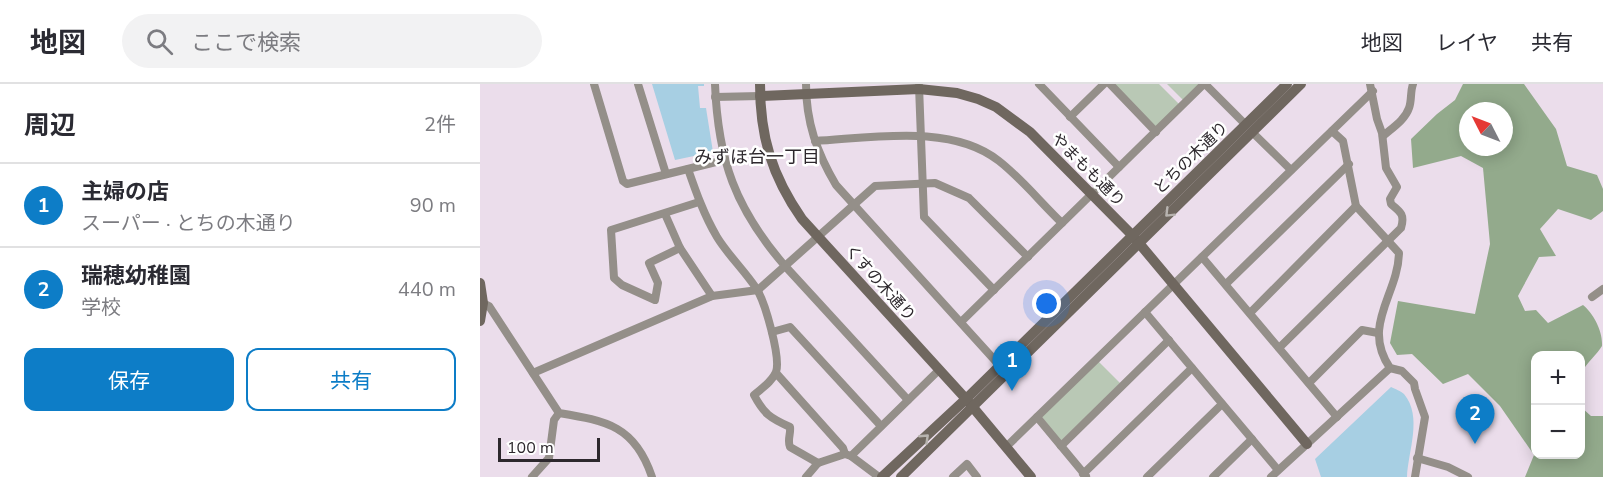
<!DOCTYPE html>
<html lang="ja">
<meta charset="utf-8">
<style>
:root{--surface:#fff;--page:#f2f2f3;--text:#2b2b33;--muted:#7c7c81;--line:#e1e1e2;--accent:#0d7dc7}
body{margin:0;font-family:"Nunito Sans","Noto Sans JP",sans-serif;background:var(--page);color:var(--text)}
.controls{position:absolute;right:18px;bottom:18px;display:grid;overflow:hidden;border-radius:12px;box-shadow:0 3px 15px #0003}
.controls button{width:54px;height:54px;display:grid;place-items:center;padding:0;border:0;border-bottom:2px solid var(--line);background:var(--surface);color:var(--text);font:30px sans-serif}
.compass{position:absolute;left:979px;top:18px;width:54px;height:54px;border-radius:50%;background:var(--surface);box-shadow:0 3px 15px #0003;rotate:312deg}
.scale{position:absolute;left:18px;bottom:15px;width:102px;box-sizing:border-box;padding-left:6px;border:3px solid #2d282d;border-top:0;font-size:16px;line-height:21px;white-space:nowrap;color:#2d282d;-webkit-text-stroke:4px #fff;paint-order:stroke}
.you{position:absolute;left:567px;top:220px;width:21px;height:21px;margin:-15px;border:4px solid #fff;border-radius:50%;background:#1a73e8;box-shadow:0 0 0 9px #1a73e833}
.badge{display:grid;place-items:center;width:39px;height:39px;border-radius:50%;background:var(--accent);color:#fff;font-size:20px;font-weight:700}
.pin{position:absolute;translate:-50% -50px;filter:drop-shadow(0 2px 3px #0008)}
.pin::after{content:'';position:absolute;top:32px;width:21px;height:18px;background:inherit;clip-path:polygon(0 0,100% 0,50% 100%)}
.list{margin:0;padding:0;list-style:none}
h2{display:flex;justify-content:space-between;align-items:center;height:78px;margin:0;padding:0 24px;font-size:26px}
h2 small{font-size:20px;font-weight:400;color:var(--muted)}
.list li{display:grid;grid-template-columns:39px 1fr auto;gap:18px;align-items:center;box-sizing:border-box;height:84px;padding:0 24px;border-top:2px solid var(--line)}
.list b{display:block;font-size:22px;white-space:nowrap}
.list p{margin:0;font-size:20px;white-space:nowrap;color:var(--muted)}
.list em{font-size:20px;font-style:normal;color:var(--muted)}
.actions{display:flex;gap:12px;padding:18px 24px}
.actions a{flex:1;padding:14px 0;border:2px solid var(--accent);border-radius:12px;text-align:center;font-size:21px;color:var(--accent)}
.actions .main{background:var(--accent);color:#fff}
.icon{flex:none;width:33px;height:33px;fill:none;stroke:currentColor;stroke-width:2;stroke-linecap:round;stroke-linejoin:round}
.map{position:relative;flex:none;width:1123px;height:393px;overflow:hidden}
header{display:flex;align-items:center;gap:36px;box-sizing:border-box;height:84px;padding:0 30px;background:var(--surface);border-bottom:2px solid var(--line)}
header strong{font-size:28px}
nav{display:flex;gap:33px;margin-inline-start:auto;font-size:21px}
.search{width:420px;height:54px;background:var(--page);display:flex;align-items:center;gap:15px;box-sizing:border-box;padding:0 21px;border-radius:33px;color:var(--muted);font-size:22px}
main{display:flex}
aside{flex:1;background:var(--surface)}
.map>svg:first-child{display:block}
.green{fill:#b9c8b5}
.forest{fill:#93aa8c;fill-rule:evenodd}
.water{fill:#a7cfe3}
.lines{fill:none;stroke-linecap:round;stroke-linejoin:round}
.street{stroke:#948f89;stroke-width:8}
.secondary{stroke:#6f675f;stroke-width:10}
.oneway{stroke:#b7b3af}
.labels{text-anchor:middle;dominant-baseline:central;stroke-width:5;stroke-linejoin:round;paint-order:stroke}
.street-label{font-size:16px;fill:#2d282d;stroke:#fff}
.neighbourhood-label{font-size:18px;fill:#2d282d;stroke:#fff}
</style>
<header>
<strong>地図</strong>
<div class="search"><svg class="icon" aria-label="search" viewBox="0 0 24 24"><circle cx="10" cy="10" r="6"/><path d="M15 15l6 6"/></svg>ここで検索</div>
<nav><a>地図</a><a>レイヤ</a><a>共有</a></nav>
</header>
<main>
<aside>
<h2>周辺<small>2件</small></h2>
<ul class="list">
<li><span class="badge">1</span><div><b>主婦の店</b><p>スーパー · とちの木通り</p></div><em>90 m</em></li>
<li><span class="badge">2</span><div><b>瑞穂幼稚園</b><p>学校</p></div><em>440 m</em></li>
</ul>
<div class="actions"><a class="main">保存</a><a>共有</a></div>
</aside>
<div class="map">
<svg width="1123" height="393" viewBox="0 0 1123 393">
<rect width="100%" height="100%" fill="#ebddeb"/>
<!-- green -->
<g class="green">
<polygon points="634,0 679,0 699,20 676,43"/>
<polygon points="687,0 720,0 703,16"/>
<polygon points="618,277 640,299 581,357 561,332"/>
</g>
<!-- forest -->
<path class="forest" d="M 983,0 L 1044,0 L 1076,45 L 1087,82 L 1117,91 L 1123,105 L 1123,127 L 1111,136 L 1078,125 L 1060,145 L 1076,172 L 1059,173 L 1038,212 L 1045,227 L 1056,226 L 1068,239 L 1103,221 C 1113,229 1123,247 1122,262 C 1118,269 1106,280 1101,289 L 1100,272 L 1056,272 L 1056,370 L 1100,370 L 1101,323 L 1111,332 L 1123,332 L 1123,393 L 1045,393 L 1054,371 L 1020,322 L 988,290 L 963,300 L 932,270 L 917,271 L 910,259 L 918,217 L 995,230 L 1010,160 L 1003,84 L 981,72 L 933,84 L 931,55 L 957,30 L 975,16 ZM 988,27 L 1024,27 L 1024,63 L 988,63 Z"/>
<!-- water -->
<g class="water">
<polygon points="172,0 224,0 224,2 218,2 220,24 226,24 233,68 195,76"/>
<path d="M 911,303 C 915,305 921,307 924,310 C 943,333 928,367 927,393 L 841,393 L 835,375 Z"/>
</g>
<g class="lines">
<!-- street -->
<g class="street">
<polyline points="114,0 143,97 147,100 244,76"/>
<polyline points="158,0 186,90"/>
<path d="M 235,0 C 238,76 255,124 305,182 L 428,316"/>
<path d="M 326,0 C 326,38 337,69 356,101 L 520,282"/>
<polyline points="559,0 639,83"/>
<polyline points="630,0 676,48"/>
<polyline points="725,0 766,41"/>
<polyline points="439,2 444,133 514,206"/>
<polyline points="235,13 280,12"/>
<polyline points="590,33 624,0"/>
<path d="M 852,47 L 863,57 L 876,122 L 919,169 C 918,211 881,241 910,284 L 922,287 L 934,299 L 935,305 L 945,333 L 935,393"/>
<polyline points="772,48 811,86"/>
<path d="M 903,52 C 912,44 925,36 929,24 C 932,16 930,8 933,0"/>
<path d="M 335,57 C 391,54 472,39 519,77 C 542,95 561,119 582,139"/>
<path d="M 208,85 C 216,108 224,131 237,153 C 248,171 264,186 276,204 C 285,217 301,274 296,288 C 292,298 282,304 274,311 C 284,330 290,334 310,343 C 311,350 307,356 310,363 L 338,379"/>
<polyline points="185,130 200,164 232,212"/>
<polyline points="200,164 169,179 178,199 175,216 142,201 134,194 131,146 219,118"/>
<polyline points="722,173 857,333"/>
<polyline points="746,200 869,80"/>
<polyline points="1112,213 1123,205"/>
<path d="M 3,219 L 9,222 L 79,329 C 127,337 155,342 172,393"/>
<polyline points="665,228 798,386"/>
<polyline points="770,229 876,122"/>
<polyline points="481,238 724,0"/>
<polyline points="292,248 310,243 401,342"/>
<path d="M 799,264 L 921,144 C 925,131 921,128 911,120 L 910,115 L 917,103 L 906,84 L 902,49 L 897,35 L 890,0"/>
<polyline points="53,289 232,212 278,206 395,102 455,99 489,114 548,173"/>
<polyline points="296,289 363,364 365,370"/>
<polyline points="829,299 882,246 898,249"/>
<polyline points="557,333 606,392"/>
<polyline points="581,362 689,256"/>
<polyline points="526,363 893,7"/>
<polyline points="371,372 459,286"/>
<polyline points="937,374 968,383 988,393"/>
<polyline points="603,390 712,284"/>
<polyline points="52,393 69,374 74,336 79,329"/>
<polyline points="326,393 338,379 365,370 371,372 399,393"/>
<polyline points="473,393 487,380 497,393"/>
<polyline points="667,393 742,320"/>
<polyline points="733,393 772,355"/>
<polyline points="791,393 910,284"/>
</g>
<!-- secondary -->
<g class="secondary">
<path d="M 280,0 C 280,53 292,92 322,135 L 486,315 L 551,393"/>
<polyline points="280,12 439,5 477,9 498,15 516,23 550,48 653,152 827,360"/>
<polyline points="0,199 3,219 0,237"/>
<polyline points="402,393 486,315 807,0"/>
<polyline points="421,393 821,0"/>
</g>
</g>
<!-- one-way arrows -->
<defs><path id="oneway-chevron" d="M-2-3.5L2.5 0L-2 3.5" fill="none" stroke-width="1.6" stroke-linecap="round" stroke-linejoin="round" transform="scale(1.5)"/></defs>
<g class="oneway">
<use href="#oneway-chevron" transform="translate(689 129) rotate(135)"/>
<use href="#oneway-chevron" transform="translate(445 354) rotate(-43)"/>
</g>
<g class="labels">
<!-- street labels -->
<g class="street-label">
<text transform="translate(711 74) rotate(-44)">とちの木通り</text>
<text transform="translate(608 86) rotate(45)">やまもも通り</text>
<text transform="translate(400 199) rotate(48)">くすの木通り</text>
</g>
<!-- neighbourhood labels -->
<g class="neighbourhood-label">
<text x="277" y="73">みずほ台一丁目</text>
</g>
</g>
</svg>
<div class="controls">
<button>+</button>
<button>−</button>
</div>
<svg class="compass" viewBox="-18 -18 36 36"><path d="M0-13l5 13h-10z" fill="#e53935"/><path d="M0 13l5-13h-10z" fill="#7c7c81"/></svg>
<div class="scale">100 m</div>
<div class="you"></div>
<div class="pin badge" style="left:532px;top:307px">1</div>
<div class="pin badge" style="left:995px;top:360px">2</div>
</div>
</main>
